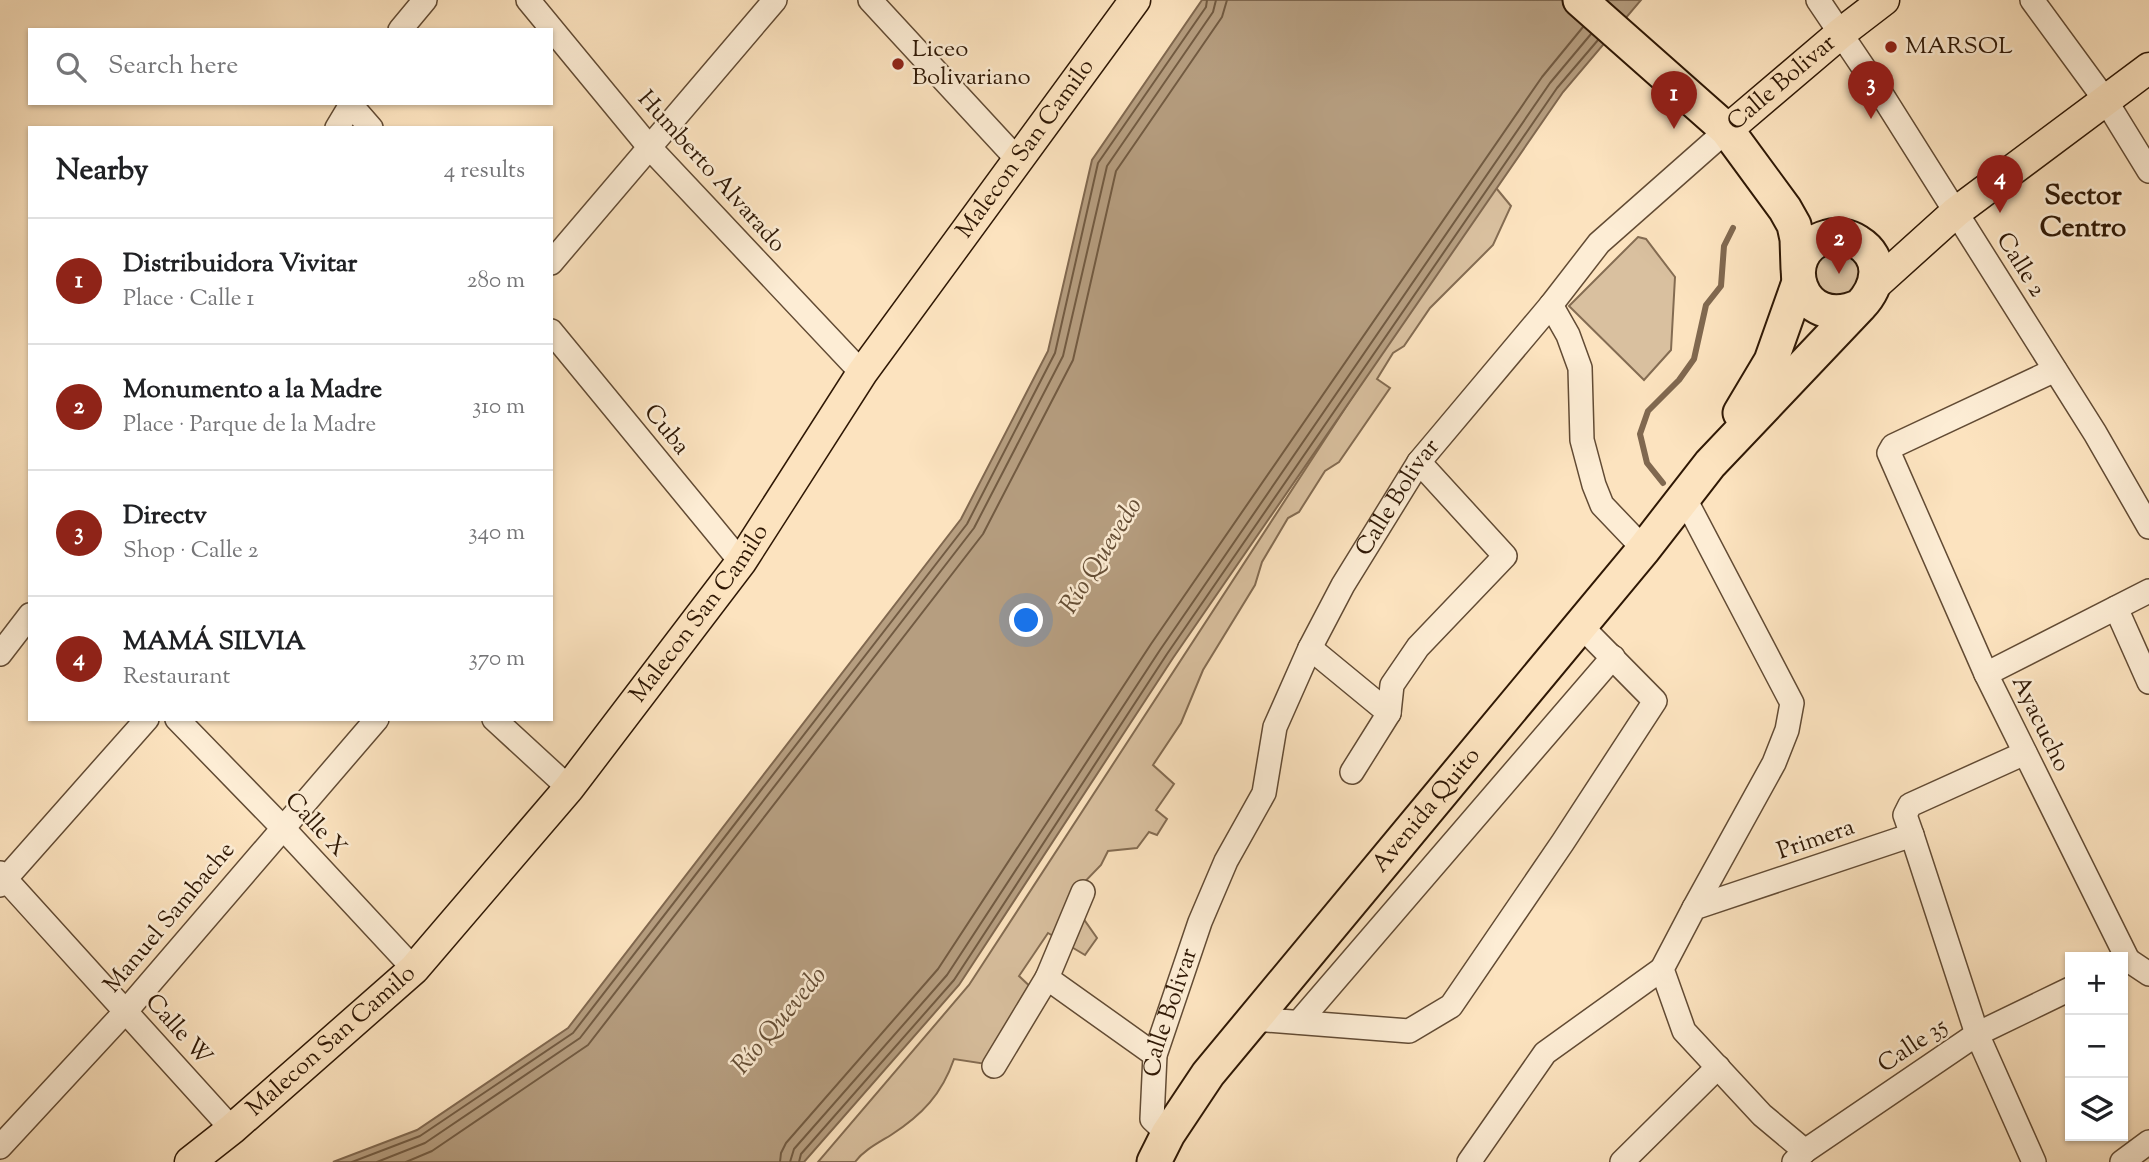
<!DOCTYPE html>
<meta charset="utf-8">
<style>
:root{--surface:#fff;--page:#f6f6f6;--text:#202124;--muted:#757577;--line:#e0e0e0;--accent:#8f2418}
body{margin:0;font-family:"Sorts Mill Goudy",serif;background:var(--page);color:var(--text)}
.controls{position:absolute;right:21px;bottom:21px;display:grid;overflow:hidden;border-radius:0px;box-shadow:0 2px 5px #0004}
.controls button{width:63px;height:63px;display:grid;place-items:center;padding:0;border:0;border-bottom:2px solid var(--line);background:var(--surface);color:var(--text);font:35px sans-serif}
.you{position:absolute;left:1027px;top:621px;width:24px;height:24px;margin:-18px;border:5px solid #fff;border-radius:50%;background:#1a73e8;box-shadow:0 0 0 10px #1a73e833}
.badge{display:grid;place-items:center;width:46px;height:46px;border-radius:50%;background:var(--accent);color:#fff;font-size:23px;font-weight:700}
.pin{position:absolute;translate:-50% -58px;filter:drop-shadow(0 2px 4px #0008)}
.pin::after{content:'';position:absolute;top:37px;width:24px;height:21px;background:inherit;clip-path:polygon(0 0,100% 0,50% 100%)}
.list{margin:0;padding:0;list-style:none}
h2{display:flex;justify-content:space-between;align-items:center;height:91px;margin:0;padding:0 28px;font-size:30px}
h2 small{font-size:23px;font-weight:400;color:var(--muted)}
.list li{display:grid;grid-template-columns:46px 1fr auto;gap:21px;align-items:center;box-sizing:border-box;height:126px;padding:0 28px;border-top:2px solid var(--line)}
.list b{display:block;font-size:26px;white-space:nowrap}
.list p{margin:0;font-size:23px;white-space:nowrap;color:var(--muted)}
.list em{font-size:23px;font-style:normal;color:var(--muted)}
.icon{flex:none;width:38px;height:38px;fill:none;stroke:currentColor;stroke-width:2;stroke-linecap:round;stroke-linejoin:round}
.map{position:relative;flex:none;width:2149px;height:1162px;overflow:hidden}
.search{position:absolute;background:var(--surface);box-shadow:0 2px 5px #0004;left:28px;top:28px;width:525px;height:77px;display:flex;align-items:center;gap:18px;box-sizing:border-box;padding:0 24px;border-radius:0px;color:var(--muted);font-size:26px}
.panel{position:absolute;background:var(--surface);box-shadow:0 2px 5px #0004;left:28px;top:126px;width:525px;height:595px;border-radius:0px}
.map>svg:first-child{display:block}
.green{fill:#d9c09f;stroke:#846c52;stroke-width:2}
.water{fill:#b69e80;stroke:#80684f;stroke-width:2}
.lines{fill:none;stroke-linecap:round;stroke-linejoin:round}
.shore{stroke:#725b42;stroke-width:2}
.stream{stroke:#80684f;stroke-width:6}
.minor-casing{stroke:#624b34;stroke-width:26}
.major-casing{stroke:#2f1805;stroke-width:33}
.highway-casing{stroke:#2f1805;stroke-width:37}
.minor{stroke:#fdedd5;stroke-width:23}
.major{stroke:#fce3bf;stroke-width:30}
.highway{stroke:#fce3bf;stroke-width:33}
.poi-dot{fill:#8f2418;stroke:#fdedd5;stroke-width:2.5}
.labels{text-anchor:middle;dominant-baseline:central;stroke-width:5;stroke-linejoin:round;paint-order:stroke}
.poi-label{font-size:24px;fill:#2f1805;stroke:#fdedd5;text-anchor:start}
.street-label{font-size:24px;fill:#2f1805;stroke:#fdedd5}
.water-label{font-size:26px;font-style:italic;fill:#654e36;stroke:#fdedd5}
.quarter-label{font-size:28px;font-weight:bold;fill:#2f1805;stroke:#fdedd5}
</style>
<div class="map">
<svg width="2149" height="1162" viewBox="0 0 2149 1162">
<rect width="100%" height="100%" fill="#fce3bf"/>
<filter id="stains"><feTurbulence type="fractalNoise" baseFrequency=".00286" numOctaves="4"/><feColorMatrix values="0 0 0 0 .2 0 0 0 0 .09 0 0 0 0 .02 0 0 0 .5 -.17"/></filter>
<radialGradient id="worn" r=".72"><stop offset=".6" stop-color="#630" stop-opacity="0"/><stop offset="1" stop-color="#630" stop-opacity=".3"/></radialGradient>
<!-- green -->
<g class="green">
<path d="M 1492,183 L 1511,206 L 1493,245 L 1430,308 L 1404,346 L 1393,353 L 1377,379 L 1390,388 L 1339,462 L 1325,471 L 1299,512 L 1288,518 L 1262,562 L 1255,585 L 1203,670 L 1181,723 L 1153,765 L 1174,784 L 1156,810 L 1167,819 L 1157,835 L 1149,832 L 1137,848 L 1108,851 L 1101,865 L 1069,898 L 1097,938 L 1085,955 L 1048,933 L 1019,976 L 1036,992 L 986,1064 L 954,1059 C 942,1094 922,1115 891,1135 C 878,1143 864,1150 855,1162 L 818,1162 L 969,985 Z"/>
<polygon points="1638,237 1646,239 1675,277 1671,350 1644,380 1569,306"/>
<polygon points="1830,245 1863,262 1856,295 1822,298 1809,264"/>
</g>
<!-- water -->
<polygon class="water" points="1202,0 1641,0 1563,92 1173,658 959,985 804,1162 333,1162 417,1130 568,1028 961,519 1048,351 1092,160"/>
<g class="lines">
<!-- shore -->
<g class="shore">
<polyline points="352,1162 420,1136 573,1033 967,524 1055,353 1098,163 1206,7 1207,0"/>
<polyline points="377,1162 425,1143 580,1038 974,528 1063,356 1107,166 1213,12 1216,0"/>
<polyline points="406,1162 432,1151 588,1045 983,534 1073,360 1116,171 1222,17 1227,0"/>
<polyline points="780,1162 781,1153 786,1143 938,969 1151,644 1542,77 1583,27"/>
<polyline points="790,1162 794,1149 947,975 1160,650 1550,83 1591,34"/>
<polyline points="799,1162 801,1154 954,980 1167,654 1557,88 1598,40"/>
</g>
<!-- stream -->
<polyline class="stream" points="1663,483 1647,463 1640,434 1648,411 1679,380 1694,359 1706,305 1721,286 1724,246 1733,228"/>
<defs>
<g id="minor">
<polyline points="528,0 650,148 862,373"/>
<polyline points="870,0 1017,159"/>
<polyline points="1818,0 1882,95 2095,433 2149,527"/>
<polyline points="2032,0 2106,101 2149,171"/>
<polyline points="400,30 425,0"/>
<polyline points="351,105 371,128"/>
<polyline points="337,128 352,103"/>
<polyline points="551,263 775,0"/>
<polyline points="1551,305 1568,335 1580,368 1582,440 1594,485 1602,505 1644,549"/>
<polyline points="551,331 741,562"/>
<polyline points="1684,497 1792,703 1787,730 1774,763 1694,908"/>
<polyline points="2116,608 2149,682"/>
<polyline points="1310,648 1389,713 1352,772"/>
<polyline points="0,654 30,615"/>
<polyline points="1986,674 1889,453 1893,446 2055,370"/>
<polyline points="1389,713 1392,685 1418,647 1505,556 1419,462"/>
<polyline points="177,719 282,827 414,969"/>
<polyline points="494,719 569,788"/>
<polyline points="1912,835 1905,815 1910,805 2025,753"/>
<polyline points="0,873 232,1129"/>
<polyline points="0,885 147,719"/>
<polyline points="2128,960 1986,674 2149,591"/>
<polyline points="2123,963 2128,960 2149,974"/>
<polyline points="1047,978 1083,892"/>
<polyline points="1254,1019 1409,1031 1451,1006 1563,842 1655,701 1580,625"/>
<polyline points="1299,1022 1613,657"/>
<polyline points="994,1066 1047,978 1155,1055"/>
<path id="s1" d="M 1168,1134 L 1152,1119 L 1155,1055 L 1200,922 L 1226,861 L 1264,793 L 1275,727 L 1310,648 L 1343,585 L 1419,462 L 1551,305 L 1599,243 L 1727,130"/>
<polyline points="0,1147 126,1011 377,719"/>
<polyline points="1805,1151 1762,1115 1684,1031 1662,969 1694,908 1912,835 1977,1034 2034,1162"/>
<polyline points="1469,1162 1545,1053 1662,969"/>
<polyline points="1622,1162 1718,1067"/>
<polyline points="1794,1162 1805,1151 1977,1034 2070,989"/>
<polyline points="2122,1162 2149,1142"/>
</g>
<g id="major">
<path id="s2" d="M 1727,130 L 1841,33 L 1884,0"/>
<polyline points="1875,285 1956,212 2149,68"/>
<path id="s3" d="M 190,1162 L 232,1129 L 414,969 L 569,788 L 741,562 L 862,373 L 1135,0"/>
</g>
<g id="highway">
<polyline points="1580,0 1727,130 1785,209 1794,225 1797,239 1798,269"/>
<polyline points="1740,413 1771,361 1799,282"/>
<path id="s4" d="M 1154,1162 L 1168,1134 L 1208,1074 L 1644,549 L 1710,464 L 1860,306 C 1879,286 1884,258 1858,242 C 1849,236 1837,234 1827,237 C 1775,251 1799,334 1860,306"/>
</g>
</defs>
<!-- minor casing -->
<use href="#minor" class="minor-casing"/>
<!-- major casing -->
<use href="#major" class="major-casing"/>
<!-- highway casing -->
<use href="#highway" class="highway-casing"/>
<!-- minor -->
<use href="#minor" class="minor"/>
<!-- major -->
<use href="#major" class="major"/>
<!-- highway -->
<use href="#highway" class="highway"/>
</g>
<!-- markers -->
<g class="poi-dot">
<circle cx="1891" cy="47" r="7"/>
<circle cx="898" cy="64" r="7"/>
</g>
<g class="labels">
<!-- poi labels -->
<g class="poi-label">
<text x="1905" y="47">MARSOL</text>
<text x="912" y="50">Liceo<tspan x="912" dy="28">Bolivariano</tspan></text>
</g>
<!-- street labels -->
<g class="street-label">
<text stroke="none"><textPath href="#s2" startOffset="72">Calle Bolivar</textPath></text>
<text stroke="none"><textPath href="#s3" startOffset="1320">Malecon San Camilo</textPath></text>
<text transform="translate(711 172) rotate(48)">Humberto Alvarado</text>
<text transform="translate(2020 265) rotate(58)">Calle 2</text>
<text transform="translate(666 430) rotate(51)">Cuba</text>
<text stroke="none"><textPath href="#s1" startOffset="698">Calle Bolivar</textPath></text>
<text stroke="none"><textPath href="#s3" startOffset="752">Malecon San Camilo</textPath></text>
<text transform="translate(2040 724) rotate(64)">Ayacucho</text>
<text stroke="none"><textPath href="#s4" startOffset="446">Avenida Quito</textPath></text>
<text transform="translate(315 825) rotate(47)">Calle X</text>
<text transform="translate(1816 840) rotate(-19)">Primera</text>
<text transform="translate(170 918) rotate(-50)">Manuel Sambache</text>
<text stroke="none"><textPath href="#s1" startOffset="131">Calle Bolivar</textPath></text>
<text transform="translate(178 1030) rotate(48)">Calle W</text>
<text stroke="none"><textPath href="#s3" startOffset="186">Malecon San Camilo</textPath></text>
<text transform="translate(1913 1046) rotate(-34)">Calle 35</text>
</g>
<!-- water labels -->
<g class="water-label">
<text transform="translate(1102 556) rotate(-58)">Río Quevedo</text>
<text transform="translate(780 1021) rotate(-50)">Río Quevedo</text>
</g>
<!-- quarter labels -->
<g class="quarter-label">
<text x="2083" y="197">Sector<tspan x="2083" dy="32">Centro</tspan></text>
</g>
</g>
<rect width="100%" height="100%" filter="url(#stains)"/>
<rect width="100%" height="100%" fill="url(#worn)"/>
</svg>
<div class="controls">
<button>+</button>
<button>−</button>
<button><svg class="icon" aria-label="layers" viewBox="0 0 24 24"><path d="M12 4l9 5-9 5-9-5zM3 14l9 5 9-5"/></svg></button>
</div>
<div class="you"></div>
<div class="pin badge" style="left:1674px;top:129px">1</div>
<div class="pin badge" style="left:1839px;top:274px">2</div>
<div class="pin badge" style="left:1871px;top:119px">3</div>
<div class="pin badge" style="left:2000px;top:213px">4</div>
<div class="search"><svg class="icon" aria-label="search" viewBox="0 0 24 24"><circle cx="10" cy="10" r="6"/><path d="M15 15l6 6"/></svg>Search here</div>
<section class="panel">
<h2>Nearby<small>4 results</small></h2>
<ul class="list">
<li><span class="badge">1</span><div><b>Distribuidora Vivitar</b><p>Place · Calle 1</p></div><em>280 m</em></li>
<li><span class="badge">2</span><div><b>Monumento a la Madre</b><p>Place · Parque de la Madre</p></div><em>310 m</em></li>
<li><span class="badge">3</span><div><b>Directv</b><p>Shop · Calle 2</p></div><em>340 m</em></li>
<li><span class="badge">4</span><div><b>MAMÁ SILVIA</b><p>Restaurant</p></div><em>370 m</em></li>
</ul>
</section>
</div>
